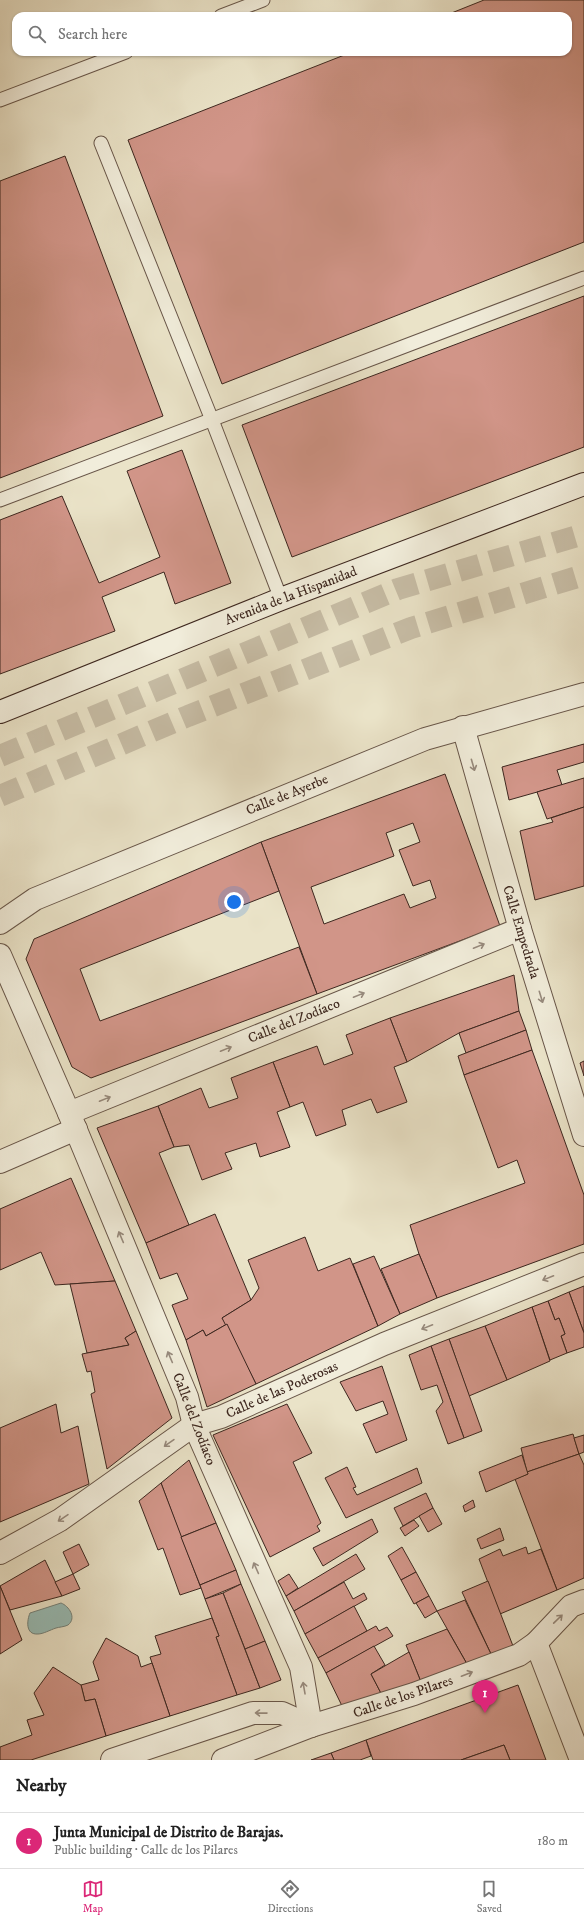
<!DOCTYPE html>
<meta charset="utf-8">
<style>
:root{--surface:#fff;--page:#f2f2f2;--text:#222;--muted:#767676;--line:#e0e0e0;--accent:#db2777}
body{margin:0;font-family:"IM FELL DW Pica",serif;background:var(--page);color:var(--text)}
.you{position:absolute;left:234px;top:902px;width:14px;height:14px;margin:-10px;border:3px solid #fff;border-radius:50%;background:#1a73e8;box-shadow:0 0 0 6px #1a73e833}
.badge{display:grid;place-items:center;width:26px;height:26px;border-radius:50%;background:var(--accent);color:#fff;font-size:13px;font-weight:700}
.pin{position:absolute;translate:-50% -33px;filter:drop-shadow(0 1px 2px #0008)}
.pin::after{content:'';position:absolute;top:21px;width:14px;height:12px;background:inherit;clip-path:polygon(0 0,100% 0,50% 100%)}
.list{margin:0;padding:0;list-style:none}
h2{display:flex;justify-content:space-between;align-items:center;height:52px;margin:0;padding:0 16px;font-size:17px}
h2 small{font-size:13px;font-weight:400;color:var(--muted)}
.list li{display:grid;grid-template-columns:26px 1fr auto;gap:12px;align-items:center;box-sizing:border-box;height:56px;padding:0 16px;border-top:1px solid var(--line)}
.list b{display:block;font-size:15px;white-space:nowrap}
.list p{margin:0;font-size:13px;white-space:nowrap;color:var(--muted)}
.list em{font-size:13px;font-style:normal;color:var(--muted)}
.icon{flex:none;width:22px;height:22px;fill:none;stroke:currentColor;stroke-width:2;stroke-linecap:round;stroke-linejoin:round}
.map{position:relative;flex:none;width:584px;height:1760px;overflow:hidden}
.search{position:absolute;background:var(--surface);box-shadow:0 1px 3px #0004;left:12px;right:12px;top:12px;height:44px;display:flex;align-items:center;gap:10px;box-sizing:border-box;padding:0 14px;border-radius:12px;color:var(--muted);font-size:15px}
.sheet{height:108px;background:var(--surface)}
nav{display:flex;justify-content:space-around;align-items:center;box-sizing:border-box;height:56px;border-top:1px solid var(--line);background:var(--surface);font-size:11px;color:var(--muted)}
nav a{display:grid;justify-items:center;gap:2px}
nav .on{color:var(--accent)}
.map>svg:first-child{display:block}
.water{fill:#98beb8;stroke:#74827b}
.building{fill:#d19588;stroke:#3d271f;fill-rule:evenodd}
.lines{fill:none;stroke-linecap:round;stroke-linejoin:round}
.highway-tunnel{stroke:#c7bda6;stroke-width:22;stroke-dasharray:22 11;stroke-linecap:butt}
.lane-casing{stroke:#685649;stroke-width:15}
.street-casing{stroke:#685649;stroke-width:24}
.secondary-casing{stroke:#3d271f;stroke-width:24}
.lane{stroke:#f1eddb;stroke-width:13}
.street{stroke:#f1eddb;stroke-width:22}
.secondary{stroke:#f1eddb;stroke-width:22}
.oneway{stroke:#978a7d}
.labels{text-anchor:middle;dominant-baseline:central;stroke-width:3.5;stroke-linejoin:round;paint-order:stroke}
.street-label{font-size:14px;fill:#3d271f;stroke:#f1eddb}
</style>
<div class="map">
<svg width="584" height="1760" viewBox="0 0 584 1760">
<rect width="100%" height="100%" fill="#eae3c8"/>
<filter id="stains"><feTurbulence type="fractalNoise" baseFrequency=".005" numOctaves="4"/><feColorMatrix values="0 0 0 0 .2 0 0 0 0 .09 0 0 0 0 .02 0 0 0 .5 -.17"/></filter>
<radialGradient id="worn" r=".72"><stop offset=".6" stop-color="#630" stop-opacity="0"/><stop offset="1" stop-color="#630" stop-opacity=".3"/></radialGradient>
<!-- water -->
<path class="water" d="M 61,1603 C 69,1606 77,1618 68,1625 C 64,1627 59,1627 56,1628 C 50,1630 43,1634 38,1634 C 25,1635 27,1620 30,1613 Z"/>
<!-- building -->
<g class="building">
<polygon points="484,0 584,0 584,242 222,384 128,140 352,52 568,52 568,16 444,16"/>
<polygon points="65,156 163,416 0,478 0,181"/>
<polygon points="584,296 584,447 292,557 242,425"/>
<polygon points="182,450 231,583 175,604 164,572 102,597 115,631 0,674 0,520 62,496 99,583 160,557 127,471"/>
<polygon points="584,744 584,762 557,770 562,785 509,800 502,767"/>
<path d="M 445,774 L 500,926 L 317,994 L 261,842 ZM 413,823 L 420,842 L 399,850 L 413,886 L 430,880 L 436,898 L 410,908 L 404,894 L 324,924 L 311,887 L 394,856 L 386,833 Z"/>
<polygon points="584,778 584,807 547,819 537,792"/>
<polygon points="584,807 584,886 535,900 520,831 553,822 551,818"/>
<polygon points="261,842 279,891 80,969 100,1021 299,947 317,994 91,1078 72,1067 26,959 34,939"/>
<polygon points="514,975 519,1011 459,1033 407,1062 390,1018"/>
<polygon points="519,1011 526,1030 466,1053 459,1033"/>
<polygon points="390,1018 407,1062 394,1067 407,1102 377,1113 371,1099 342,1110 346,1125 316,1136 303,1102 290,1107 273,1062 317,1046 324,1065 353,1054 346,1035"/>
<polygon points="526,1030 532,1050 464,1075 458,1056"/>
<polygon points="532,1050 584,1195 584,1244 437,1298 419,1254 410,1225 525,1183 517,1160 498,1168 464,1075"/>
<polygon points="584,1061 584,1076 580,1063"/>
<polygon points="273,1062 290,1107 277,1112 290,1147 260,1157 256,1143 225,1153 232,1169 202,1180 189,1145 174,1147 158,1106 201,1088 209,1108 238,1098 231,1078"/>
<polygon points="158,1106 174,1147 159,1153 189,1225 146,1243 97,1128"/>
<polygon points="71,1178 115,1281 55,1285 41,1252 0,1270 0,1209"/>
<polygon points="215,1214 251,1300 222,1318 227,1324 206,1336 203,1330 186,1340 172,1305 188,1299 177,1273 160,1279 146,1243"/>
<polygon points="305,1237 318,1271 350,1258 378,1326 256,1384 222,1318 251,1300 259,1288 248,1260"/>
<polygon points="419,1254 437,1298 400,1314 381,1269"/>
<polygon points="374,1256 400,1314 378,1326 353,1264"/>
<polygon points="115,1281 136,1331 125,1338 129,1345 87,1353 70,1284"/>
<polygon points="584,1286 584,1333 569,1292"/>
<polygon points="569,1292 584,1333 584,1347 567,1353 561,1336 565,1334 559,1318 555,1320 548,1301"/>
<polygon points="548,1301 555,1320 559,1318 565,1334 561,1336 567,1353 550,1360 532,1307"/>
<polygon points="532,1307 550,1361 507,1380 485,1326"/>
<polygon points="227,1324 256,1384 207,1407 186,1340 203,1330 206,1336"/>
<polygon points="485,1326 507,1380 469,1396 449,1339"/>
<polygon points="136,1331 172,1418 107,1469 91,1394 95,1392 91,1371 87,1372 82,1354 129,1345 125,1338"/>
<polygon points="449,1339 482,1431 464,1438 431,1346"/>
<polygon points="431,1346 464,1438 448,1444 436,1411 443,1402 437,1385 421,1390 409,1355"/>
<polygon points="382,1366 407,1440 376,1453 363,1424 388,1414 383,1401 356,1411 340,1382"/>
<polygon points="56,1404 61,1433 78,1426 89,1484 0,1522 0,1428"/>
<polygon points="287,1404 312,1453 293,1462 321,1523 317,1526 320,1531 270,1557 213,1435"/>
<polygon points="573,1434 579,1454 527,1472 521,1448"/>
<polygon points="584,1435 584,1452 579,1454 574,1438"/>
<polygon points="579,1454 584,1465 584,1578 557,1590 515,1479 528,1474 527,1472"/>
<polygon points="522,1455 528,1474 486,1492 479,1472"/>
<polygon points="189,1460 216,1523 181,1537 161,1483"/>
<polygon points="347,1467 356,1487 353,1488 357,1495 417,1468 422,1483 346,1518 325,1478"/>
<polygon points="161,1483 201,1588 180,1595 163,1548 158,1550 139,1501"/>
<polygon points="426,1493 433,1508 403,1526 394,1508"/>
<polygon points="473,1500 475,1507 465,1512 463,1506"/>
<polygon points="433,1508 442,1524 428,1532 419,1516"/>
<polygon points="372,1519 378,1532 323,1566 313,1548"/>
<polygon points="414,1520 419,1526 405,1536 400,1528"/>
<polygon points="216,1523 236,1570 200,1585 181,1537"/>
<polygon points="500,1528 504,1540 481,1549 477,1539"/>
<polygon points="79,1544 89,1565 73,1574 63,1552"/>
<polygon points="402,1547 416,1572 401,1580 388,1556"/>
<polygon points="526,1547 528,1554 541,1549 557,1590 500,1614 479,1559 500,1549 503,1556"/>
<polygon points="356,1554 365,1569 294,1611 286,1596"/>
<polygon points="45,1560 62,1596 10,1610 0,1586"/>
<polygon points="236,1570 241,1584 205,1599 200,1585"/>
<polygon points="416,1572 429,1596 414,1604 401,1580"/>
<polygon points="73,1574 80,1589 62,1596 55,1582"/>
<polygon points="289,1574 298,1588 286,1596 278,1581"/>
<polygon points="488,1581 513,1646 491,1654 462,1592"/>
<polygon points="344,1582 353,1599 364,1593 367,1599 305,1634 294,1611"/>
<polygon points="241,1584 265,1641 245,1649 223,1593"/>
<polygon points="0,1586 22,1640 0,1654"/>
<polygon points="223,1593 260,1688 237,1695 216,1637 219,1636 205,1599"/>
<polygon points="429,1596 437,1611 425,1618 416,1603"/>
<polygon points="465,1600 491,1654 467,1664 437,1611"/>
<polygon points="354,1606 367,1631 318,1658 305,1634"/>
<polygon points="212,1618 219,1636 216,1637 237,1695 170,1716 150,1657 161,1654 155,1636"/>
<polygon points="376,1626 379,1631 387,1627 393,1636 326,1673 318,1658"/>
<polygon points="447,1629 467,1664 421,1682 406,1645"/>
<polygon points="106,1638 138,1656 141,1667 152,1663 170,1716 106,1736 95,1699 85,1701 81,1685 99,1680 93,1662"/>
<polygon points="265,1641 281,1680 260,1688 245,1649"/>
<polygon points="374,1646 385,1665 371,1674 383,1697 343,1708 326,1673"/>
<polygon points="409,1652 421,1682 383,1697 371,1674"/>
<polygon points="53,1667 81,1685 85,1701 95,1699 106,1736 31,1760 0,1760 0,1747 32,1735 27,1720 44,1715 34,1693"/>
<polygon points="518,1685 546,1760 510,1760 504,1745 461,1760 373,1760 366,1740"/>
<polygon points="366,1740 371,1756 360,1760 334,1760 331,1753"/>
<polygon points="504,1745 510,1760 461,1760"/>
<polygon points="331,1753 334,1760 311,1760"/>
</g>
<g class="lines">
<!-- highway-tunnel -->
<g class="highway-tunnel">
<polyline points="0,756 398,589 584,534"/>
<polyline points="0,796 188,716 411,628 584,575"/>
</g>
<defs>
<g id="lane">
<polyline points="221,16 263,0"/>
<polyline points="0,100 126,52"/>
<polyline points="101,143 212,420 281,599"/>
<polyline points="0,500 584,278"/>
</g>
<g id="street">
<polyline points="463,727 520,929 584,1135"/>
<polyline points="0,923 35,899 425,739 584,694"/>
<polyline points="0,955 69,1113 187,1397 194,1425 301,1667 311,1726"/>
<polyline points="69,1113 520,929"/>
<polyline points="0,1162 76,1129"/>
<polyline points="0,1553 60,1520 194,1425 221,1417 384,1344 584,1264"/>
<polyline points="536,1643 581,1760"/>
<polyline points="112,1760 253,1713 282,1713 311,1726"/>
<polyline points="223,1760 311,1726 414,1694 519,1655 536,1643 571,1606 584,1601"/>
</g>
<polyline id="secondary" points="0,712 281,599 584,484"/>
</defs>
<!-- lane casing -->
<use href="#lane" class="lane-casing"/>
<!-- street casing -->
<use href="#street" class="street-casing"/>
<!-- secondary casing -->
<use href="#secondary" class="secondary-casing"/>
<!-- lane -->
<use href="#lane" class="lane"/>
<!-- street -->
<use href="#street" class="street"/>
<!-- secondary -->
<use href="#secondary" class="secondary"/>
</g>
<!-- one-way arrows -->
<defs><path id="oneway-shaft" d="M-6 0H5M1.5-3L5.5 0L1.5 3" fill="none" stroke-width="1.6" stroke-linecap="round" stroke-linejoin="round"/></defs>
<g class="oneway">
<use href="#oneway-shaft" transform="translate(473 765) rotate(74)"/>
<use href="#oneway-shaft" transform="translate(479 946) rotate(-22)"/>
<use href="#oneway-shaft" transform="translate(359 995) rotate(-22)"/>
<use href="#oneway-shaft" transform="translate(541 997) rotate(73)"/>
<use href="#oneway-shaft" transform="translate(226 1049) rotate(-22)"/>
<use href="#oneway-shaft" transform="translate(105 1099) rotate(-22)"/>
<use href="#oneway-shaft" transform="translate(121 1237) rotate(-113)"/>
<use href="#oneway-shaft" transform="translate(548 1278) rotate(158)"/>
<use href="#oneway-shaft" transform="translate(427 1327) rotate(158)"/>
<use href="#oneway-shaft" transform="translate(170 1357) rotate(-113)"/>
<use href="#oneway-shaft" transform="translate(169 1443) rotate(145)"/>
<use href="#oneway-shaft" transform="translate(63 1518) rotate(146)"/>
<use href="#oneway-shaft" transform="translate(256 1568) rotate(-114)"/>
<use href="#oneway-shaft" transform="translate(558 1619) rotate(-44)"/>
<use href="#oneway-shaft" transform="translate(467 1674) rotate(-21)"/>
<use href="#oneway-shaft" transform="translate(304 1688) rotate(-100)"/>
<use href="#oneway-shaft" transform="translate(261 1713) rotate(-179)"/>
</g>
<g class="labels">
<!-- street labels -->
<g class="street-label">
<text transform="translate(291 596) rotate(-21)">Avenida de la Hispanidad</text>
<text transform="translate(287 795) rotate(-22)">Calle de Ayerbe</text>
<text transform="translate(521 932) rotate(73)">Calle Empedrada</text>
<text transform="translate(294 1021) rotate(-22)">Calle del Zodíaco</text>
<text transform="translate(282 1390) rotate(-24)">Calle de las Poderosas</text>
<text transform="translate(194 1419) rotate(69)">Calle del Zodíaco</text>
<text transform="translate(403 1697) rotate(-19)">Calle de los Pilares</text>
</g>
</g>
<rect width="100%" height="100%" filter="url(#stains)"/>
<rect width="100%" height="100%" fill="url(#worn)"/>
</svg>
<div class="you"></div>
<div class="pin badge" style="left:485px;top:1713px">1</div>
<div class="search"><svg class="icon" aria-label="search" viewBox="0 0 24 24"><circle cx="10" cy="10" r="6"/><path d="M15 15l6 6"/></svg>Search here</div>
</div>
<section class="sheet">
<h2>Nearby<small></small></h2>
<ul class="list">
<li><span class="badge">1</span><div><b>Junta Municipal de Distrito de Barajas.</b><p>Public building · Calle de los Pilares</p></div><em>180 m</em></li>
</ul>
</section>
<nav>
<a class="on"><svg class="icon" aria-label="map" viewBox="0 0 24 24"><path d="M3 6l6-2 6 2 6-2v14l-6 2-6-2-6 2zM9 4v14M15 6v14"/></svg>Map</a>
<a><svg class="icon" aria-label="directions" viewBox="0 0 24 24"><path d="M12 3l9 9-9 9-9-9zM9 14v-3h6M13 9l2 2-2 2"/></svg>Directions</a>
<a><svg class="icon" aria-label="saved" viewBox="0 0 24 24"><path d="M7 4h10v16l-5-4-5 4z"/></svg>Saved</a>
</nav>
